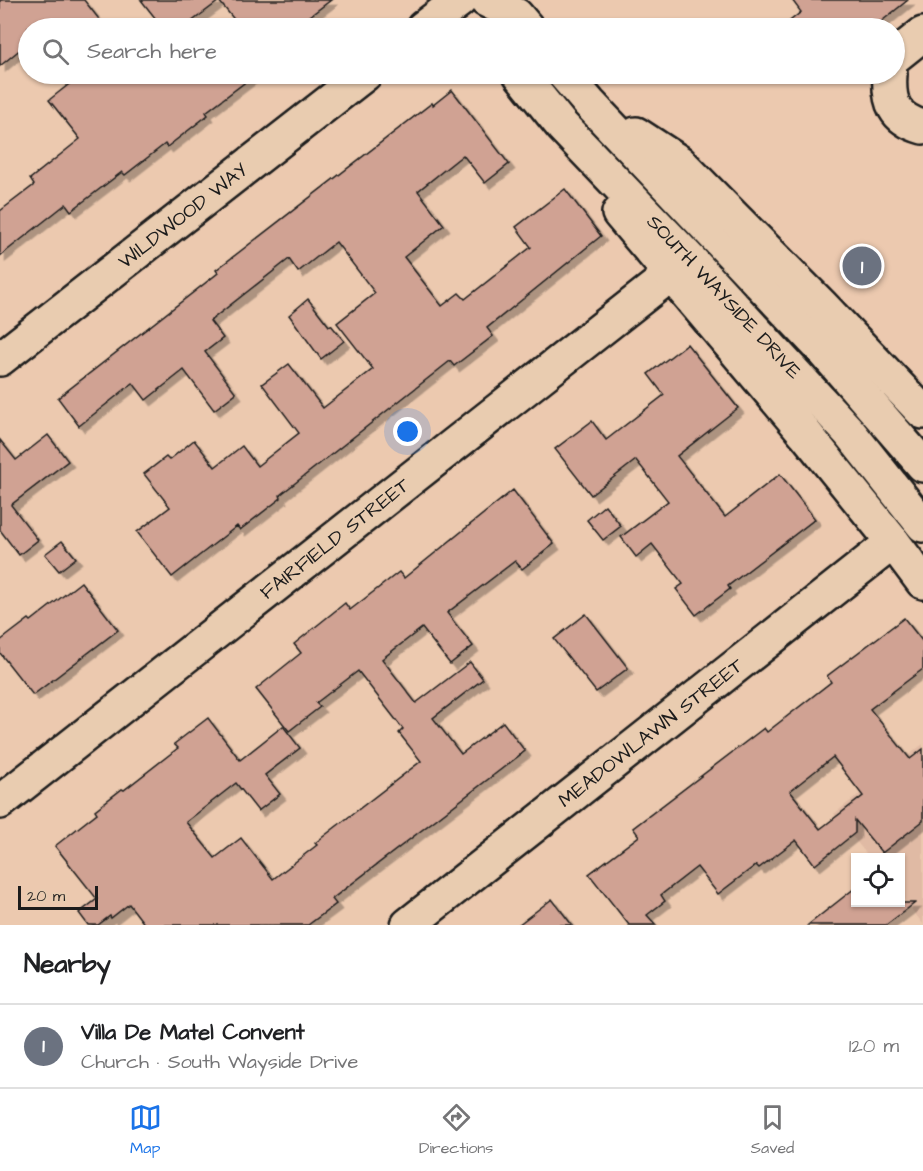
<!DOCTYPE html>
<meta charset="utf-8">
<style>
:root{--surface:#fff;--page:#f2f2f2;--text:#202124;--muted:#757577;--line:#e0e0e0;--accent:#1a73e8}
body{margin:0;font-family:"Architects Daughter",sans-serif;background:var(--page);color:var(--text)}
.controls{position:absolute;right:18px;bottom:18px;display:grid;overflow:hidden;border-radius:0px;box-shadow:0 2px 4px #0004}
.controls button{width:54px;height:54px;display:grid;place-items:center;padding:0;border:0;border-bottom:2px solid var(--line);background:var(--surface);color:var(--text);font:30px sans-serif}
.scale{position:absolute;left:18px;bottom:15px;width:80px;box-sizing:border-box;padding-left:6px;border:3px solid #1c1c1c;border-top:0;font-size:16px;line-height:21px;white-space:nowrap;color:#1c1c1c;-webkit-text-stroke:4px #e9ccb0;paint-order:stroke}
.you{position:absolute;left:408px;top:432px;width:21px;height:21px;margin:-15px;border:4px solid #fff;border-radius:50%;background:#1a73e8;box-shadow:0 0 0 9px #1a73e833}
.badge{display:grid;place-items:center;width:39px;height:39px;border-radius:50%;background:var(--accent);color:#fff;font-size:20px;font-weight:700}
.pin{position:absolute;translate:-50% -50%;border:3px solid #fff;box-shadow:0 2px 6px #0006}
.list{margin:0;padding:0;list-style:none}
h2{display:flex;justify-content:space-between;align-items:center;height:78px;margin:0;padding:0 24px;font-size:26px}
h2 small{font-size:20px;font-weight:400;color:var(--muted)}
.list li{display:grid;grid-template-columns:39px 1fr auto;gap:18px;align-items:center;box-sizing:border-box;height:84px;padding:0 24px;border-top:2px solid var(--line)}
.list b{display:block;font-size:22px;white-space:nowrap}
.list p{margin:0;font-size:20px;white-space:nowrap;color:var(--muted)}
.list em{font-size:20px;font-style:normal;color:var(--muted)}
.icon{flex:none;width:33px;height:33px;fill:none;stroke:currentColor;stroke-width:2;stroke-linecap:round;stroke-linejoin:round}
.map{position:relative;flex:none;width:923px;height:925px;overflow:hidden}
.search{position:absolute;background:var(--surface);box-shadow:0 2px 4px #0004;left:18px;right:18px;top:18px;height:66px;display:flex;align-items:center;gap:15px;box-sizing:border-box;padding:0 21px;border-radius:33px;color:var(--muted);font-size:22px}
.sheet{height:162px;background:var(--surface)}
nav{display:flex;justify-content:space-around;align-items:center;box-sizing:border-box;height:84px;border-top:2px solid var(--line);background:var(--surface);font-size:16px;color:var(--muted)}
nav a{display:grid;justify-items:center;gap:3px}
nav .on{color:var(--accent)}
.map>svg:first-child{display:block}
.built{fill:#e0baa4}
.building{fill:#d0a293;stroke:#1c1c1c;stroke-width:1.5;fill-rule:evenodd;filter:url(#shadow)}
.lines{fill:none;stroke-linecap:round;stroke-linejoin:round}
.minor-casing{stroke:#1c1c1c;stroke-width:38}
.major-casing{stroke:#1c1c1c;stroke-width:38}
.minor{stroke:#e9ccb0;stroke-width:33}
.major{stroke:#e9ccb0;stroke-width:33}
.labels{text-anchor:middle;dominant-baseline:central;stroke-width:4.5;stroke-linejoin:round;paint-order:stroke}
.street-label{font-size:20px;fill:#1c1c1c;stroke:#e9ccb0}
</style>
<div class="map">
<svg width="923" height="925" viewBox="0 0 923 925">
<defs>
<filter id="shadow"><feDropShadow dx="5.5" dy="5.5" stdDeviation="0" flood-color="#0004"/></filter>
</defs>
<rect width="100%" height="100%" fill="#ecc9af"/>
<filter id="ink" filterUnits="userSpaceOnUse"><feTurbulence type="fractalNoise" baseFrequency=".0167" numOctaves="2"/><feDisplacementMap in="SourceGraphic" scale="12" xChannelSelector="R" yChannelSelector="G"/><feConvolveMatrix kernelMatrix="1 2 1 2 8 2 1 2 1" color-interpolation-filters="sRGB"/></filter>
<g filter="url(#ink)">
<!-- built -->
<polygon class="built" points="923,744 923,924 901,896 900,858 869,857 834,814"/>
<!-- building -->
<g class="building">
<polygon points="0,0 84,0 106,28 28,28 28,43 0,66"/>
<polygon points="141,0 331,0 294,28 241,28 219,1 183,28 163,28"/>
<polygon points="792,0 908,0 873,28 781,28 801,12"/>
<polygon points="82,74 256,74 206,112 208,115 167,147 165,144 125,175 122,172 71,211 66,204 0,256 0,211 34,185 30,179 80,139 49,100"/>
<polygon points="452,90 509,164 485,183 463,155 418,191 444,225 404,257 442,306 459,293 465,299 531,247 516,227 565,189 601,236 487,328 493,336 454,366 450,361 280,495 281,498 240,530 237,526 172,577 137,532 170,507 144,474 166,457 169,460 194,440 215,467 242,446 257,466 299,433 262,384 289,364 323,408 373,369 337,323 375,293 336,242 298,272 289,259 210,321 223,338 205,352 236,393 214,410 184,370 146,400 133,383 79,426 58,398 218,273 216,270 432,103 433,105"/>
<polygon points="308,299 329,326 331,325 344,341 321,359 289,315"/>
<polygon points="687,344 738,408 677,456 725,517 780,474 815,519 728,586 730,589 696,615 676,589 683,584 652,544 636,557 621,537 668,501 636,460 591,495 555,449 592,421 606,440 664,395 648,374"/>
<polygon points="48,435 68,461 11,505 38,540 19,555 0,530 0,440 16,460"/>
<polygon points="513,490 554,544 522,569 515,561 447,613 473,646 450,664 422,628 382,659 416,703 470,662 483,679 433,718 461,754 503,722 525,751 332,899 336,904 308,925 145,925 129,904 111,918 110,916 98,925 88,925 79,913 97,899 55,846 97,813 95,810 122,789 124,790 178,748 174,744 208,718 240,760 283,726 300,748 265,775 280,794 258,811 236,783 186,822 215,858 241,838 273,879 317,845 315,843 421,761 399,733 403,729 358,671 316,703 320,707 289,731 256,689 301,653 294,644 345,603 350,610 399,572 404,578"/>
<polygon points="605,505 621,526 603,540 587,520"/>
<polygon points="62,541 76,558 59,571 45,554"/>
<polygon points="81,582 118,630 33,695 0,653 0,641 29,619 31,621"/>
<polygon points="586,614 628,668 596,692 554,639"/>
<path d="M 904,618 L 923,642 L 923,669 L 870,709 L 910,759 L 923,749 L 923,821 L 882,853 L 855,820 L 855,833 L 815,865 L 796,840 L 759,868 L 756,865 L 718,894 L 697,867 L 661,895 L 665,901 L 647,915 L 656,925 L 629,925 L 589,874 L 639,836 L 633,828 L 764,728 L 767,732 L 831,682 L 827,676 ZM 833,757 L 863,796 L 820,829 L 790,791 Z"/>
<polygon points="855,888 855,903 915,903 886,925 808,925"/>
<polygon points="552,899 572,925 518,925"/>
</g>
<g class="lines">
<defs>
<g id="minor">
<polyline points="423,28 460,0"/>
<polyline points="894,57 923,34"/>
<path d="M 890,74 C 888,102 894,119 923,127"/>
<polyline points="0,359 365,74"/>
<polyline points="0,802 670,275"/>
<polyline points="408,925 893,542"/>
</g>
<g id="major">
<polyline points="486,0 516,15 527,28"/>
<polyline points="520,74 562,126 692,262 849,432 923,525"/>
<polyline points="564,74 589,103 824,351 923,465"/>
<polyline points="636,134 679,162 822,306 923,412"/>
<polyline points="619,213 805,433 893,542 923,582"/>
</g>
</defs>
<!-- minor casing -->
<use href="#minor" class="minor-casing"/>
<!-- major casing -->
<use href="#major" class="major-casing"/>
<!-- minor -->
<use href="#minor" class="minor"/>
<!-- major -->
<use href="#major" class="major"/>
</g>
</g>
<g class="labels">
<!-- street labels -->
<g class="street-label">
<text transform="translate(183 216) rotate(-38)">WILDWOOD WAY</text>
<text transform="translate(724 297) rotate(47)">SOUTH WAYSIDE DRIVE</text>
<text transform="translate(335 539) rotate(-38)">FAIRFIELD STREET</text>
<text transform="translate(651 733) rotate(-38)">MEADOWLAWN STREET</text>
</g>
</g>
</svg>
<div class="controls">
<button><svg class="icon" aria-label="locate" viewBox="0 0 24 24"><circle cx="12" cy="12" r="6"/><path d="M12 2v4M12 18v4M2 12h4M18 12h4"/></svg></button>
</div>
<div class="scale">20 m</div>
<div class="you"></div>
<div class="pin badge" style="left:862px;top:266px;background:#6b7280">1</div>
<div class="search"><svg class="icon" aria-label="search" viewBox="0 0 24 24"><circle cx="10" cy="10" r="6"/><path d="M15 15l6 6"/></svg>Search here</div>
</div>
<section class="sheet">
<h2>Nearby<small></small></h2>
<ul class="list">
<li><span class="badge" style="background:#6b7280">1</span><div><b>Villa De Matel Convent</b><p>Church · South Wayside Drive</p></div><em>120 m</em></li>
</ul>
</section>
<nav>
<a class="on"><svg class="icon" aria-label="map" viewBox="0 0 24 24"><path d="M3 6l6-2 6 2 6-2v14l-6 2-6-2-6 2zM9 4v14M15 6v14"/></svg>Map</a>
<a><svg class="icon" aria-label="directions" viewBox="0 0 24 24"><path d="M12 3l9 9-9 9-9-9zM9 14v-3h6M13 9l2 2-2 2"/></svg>Directions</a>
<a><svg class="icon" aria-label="saved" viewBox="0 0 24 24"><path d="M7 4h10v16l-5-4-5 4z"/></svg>Saved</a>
</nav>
